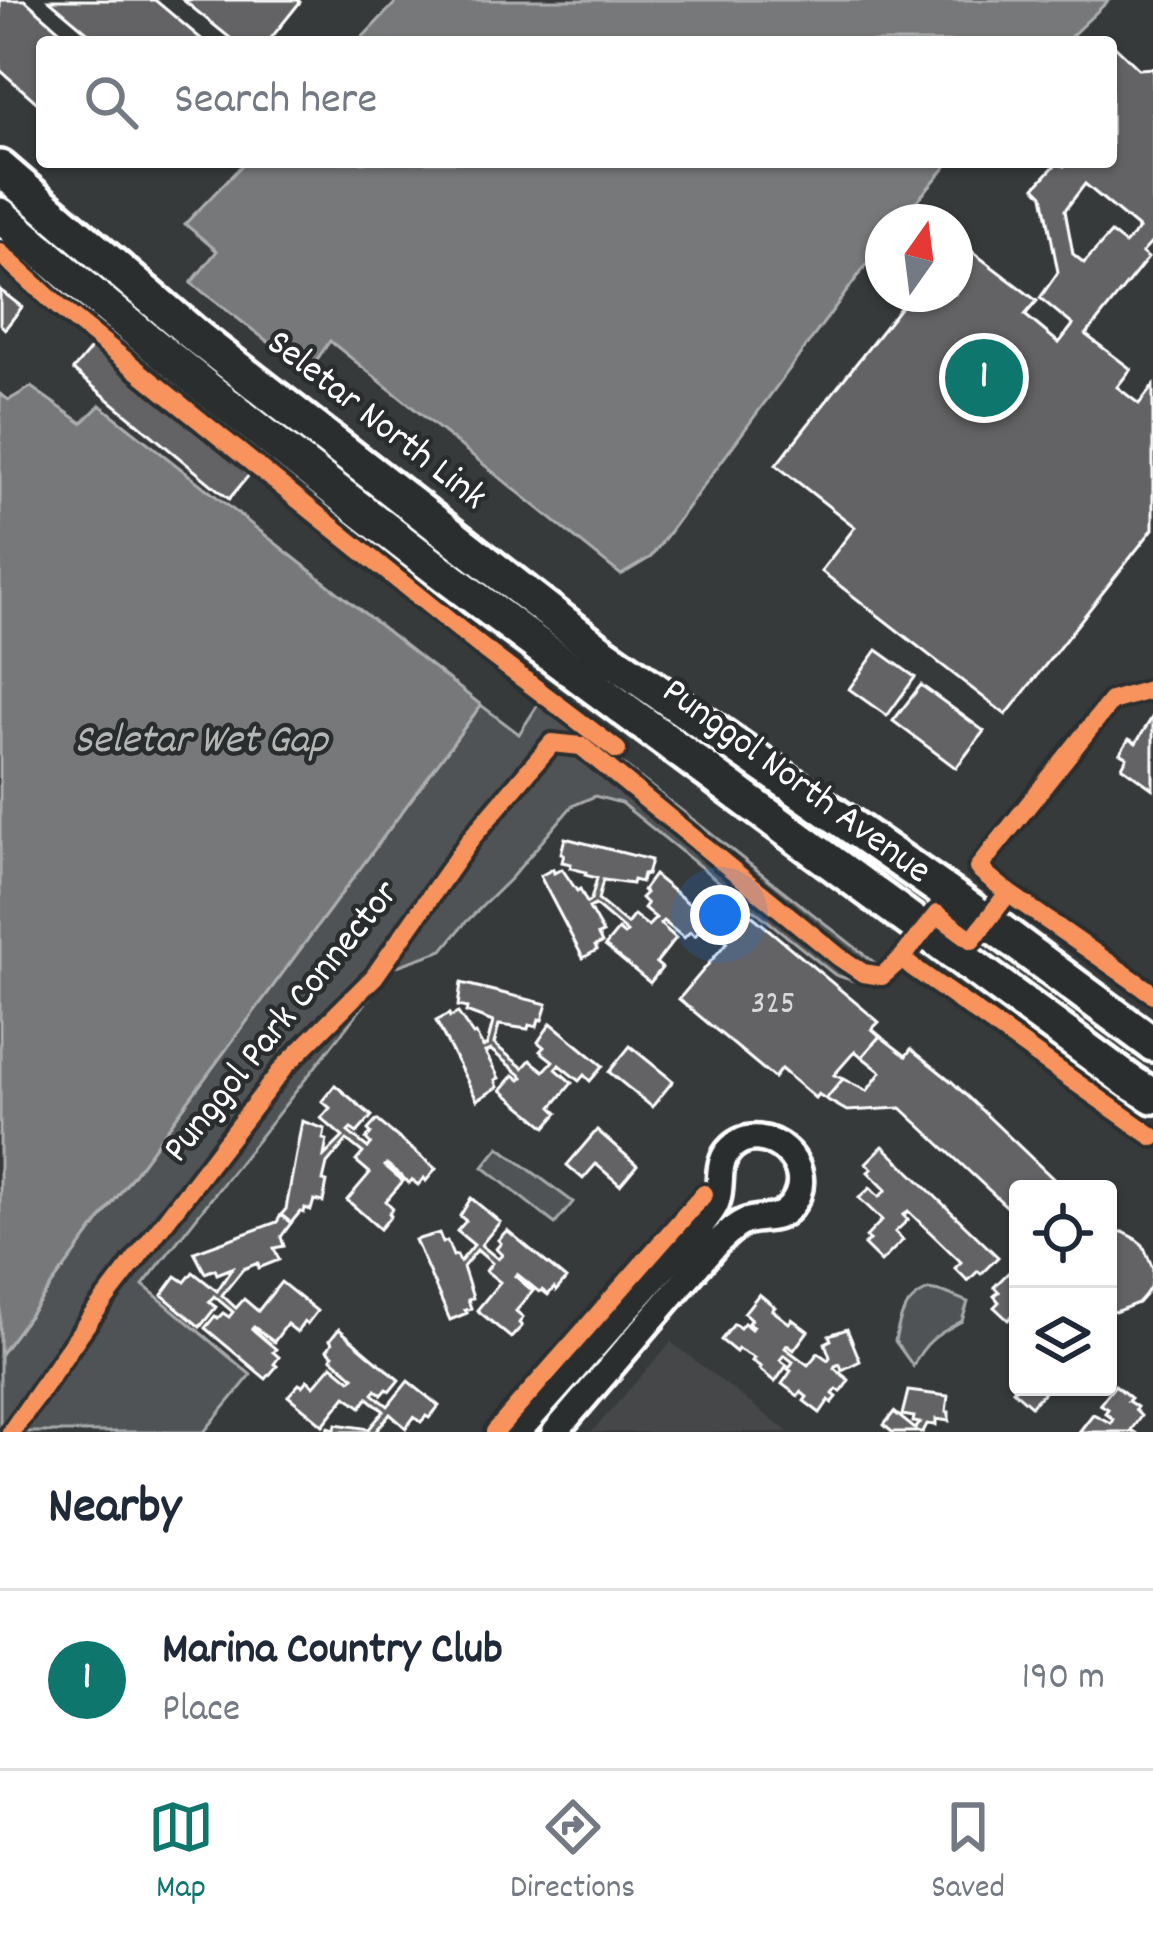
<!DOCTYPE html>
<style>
:root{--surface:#fff;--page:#f6f6f7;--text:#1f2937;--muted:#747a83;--line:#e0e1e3;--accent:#0f766e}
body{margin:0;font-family:Dekko,sans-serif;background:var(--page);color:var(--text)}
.controls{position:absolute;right:36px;bottom:36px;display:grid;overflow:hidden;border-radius:12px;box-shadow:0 3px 9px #0004}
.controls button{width:108px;height:108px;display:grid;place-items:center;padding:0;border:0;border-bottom:3px solid var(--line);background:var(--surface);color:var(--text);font:60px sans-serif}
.compass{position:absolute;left:865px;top:204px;width:108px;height:108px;border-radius:50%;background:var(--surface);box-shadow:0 3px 9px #0004;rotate:14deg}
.you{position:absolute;left:720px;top:915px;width:42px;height:42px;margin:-30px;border:9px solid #fff;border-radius:50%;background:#1a73e8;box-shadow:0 0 0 18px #1a73e833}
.badge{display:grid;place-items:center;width:78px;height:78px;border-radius:50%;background:var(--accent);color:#fff;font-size:39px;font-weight:700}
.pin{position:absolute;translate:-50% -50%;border:6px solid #fff;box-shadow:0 3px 12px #0006}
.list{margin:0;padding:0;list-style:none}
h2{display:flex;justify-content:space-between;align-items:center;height:156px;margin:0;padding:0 48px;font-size:51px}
h2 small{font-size:39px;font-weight:400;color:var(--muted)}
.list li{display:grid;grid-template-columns:78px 1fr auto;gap:36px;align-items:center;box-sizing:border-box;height:180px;padding:0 48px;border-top:3px solid var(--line)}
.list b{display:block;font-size:45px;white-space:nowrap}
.list p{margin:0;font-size:39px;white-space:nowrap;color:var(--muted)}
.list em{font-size:39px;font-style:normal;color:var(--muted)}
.icon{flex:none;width:66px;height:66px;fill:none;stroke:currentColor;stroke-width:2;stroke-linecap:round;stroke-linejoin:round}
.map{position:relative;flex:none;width:1153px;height:1432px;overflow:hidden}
.search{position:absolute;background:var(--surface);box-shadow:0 3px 9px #0004;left:36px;right:36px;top:36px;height:132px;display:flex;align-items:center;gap:30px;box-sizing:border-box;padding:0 42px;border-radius:12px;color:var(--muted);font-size:45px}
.sheet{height:336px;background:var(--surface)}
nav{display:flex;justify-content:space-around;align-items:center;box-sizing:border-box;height:168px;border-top:3px solid var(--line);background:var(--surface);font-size:33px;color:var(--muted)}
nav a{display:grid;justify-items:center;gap:6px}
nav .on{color:var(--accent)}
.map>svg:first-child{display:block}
.built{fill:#444748}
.green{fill:#505354;stroke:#a8a9aa;stroke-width:3}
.water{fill:#767879;stroke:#adaeaf;stroke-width:3}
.building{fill:#636465;stroke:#fff;stroke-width:3;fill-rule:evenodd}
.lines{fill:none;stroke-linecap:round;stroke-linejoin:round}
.minor-casing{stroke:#fff;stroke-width:33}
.major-casing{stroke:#fff;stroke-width:42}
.minor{stroke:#2a2d2e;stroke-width:24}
.major{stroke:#2a2d2e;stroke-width:33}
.cycleway-casing{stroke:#2a2d2e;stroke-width:26}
.cycleway{stroke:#f8935d;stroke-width:18}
.labels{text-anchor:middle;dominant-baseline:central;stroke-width:9;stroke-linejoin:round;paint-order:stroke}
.number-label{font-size:33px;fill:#d8d8d8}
.street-label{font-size:39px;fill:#fff;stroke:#2a2d2e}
.water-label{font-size:42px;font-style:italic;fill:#b4b5b5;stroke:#2a2d2e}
</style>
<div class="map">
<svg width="1153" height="1432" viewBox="0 0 1153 1432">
<rect width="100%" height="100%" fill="#373a3b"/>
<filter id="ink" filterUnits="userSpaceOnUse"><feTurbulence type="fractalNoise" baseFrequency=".00833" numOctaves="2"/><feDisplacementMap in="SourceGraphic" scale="24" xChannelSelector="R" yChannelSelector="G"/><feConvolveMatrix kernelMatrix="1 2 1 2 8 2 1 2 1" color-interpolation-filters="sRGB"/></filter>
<g filter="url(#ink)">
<!-- built -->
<polygon class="built" points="671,1342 788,1432 592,1432"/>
<!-- green -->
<g class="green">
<polygon points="541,700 893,977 860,983 835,975 621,803 595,796 572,806 511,878 465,923 443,950 394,967 143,1285 251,1375 204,1432 0,1432 0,1355 481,705 519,734"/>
<polygon points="499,1147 573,1202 555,1224 483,1167"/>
<path d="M 928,1290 L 946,1293 L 968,1302 L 962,1321 C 937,1335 926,1340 913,1366 L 895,1341 C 900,1316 904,1301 928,1290 Z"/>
</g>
<!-- water -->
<g class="water">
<polygon points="398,0 1109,0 1065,42 358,42"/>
<polygon points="245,162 950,162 899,222 883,222 883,242 651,557 621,575 330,341 308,372 191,283 217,251 185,224"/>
<polygon points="31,387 82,423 100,405 481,705 0,1355 0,394 9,400"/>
</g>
<!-- building -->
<g class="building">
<polygon points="0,0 25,0 73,42 42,42 42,107 0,70"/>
<polygon points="49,0 155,0 205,42 99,42"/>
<polygon points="183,0 298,0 300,2 268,42 235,42"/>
<path d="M 1114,45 L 1139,69 L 1153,68 L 1153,241 L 1142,253 L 1148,258 L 1086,335 L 1131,369 L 1117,387 L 1139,404 L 1153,386 L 1153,529 L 1006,715 L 821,571 L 855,527 L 776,465 L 911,294 L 955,294 L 955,260 L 959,263 L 970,250 L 1037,301 L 1025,315 L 1059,343 L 1073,325 L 1040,298 L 1058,272 L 1043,195 L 1035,187 L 1058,162 L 1064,166 L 1067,162 L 1111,162 L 1111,48 ZM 1085,184 L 1139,229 L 1125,244 L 1111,233 L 1084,263 L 1073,254 L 1065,210 Z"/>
<polygon points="0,290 22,307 5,329 0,324"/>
<polygon points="94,345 250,474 229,499 73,370"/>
<polygon points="877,650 915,677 887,716 849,689"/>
<polygon points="921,685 984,731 956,768 893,721"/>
<polygon points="1153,716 1153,789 1122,767 1127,757 1120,753 1129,739 1136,743"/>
<polygon points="565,838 651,860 647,875 643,874 641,882 633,880 632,884 603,880 598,900 627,924 634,915 648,926 656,918 644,908 647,904 641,898 646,893 643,890 654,875 709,920 695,936 690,932 684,938 663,921 660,924 676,938 656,963 662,968 650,983 605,946 618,930 624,935 627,932 595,905 589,908 603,933 598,935 602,943 595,946 597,950 583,958 540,876 553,869 554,873 562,869 577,891 580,889 587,903 591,900 597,878 585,875 586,872 570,868 571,864 562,862 564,854 561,853"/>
<polygon points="743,908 879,1022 872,1029 880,1036 862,1057 855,1051 834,1075 843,1079 826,1099 818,1094 815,1098 781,1069 774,1078 679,999 727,942 720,936"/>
<polygon points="461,983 547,1004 542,1020 539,1019 537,1027 529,1025 528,1029 499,1025 494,1044 523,1068 530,1060 544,1071 553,1061 540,1051 544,1047 538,1042 551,1023 603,1066 590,1081 584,1075 579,1081 559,1065 556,1069 572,1083 552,1107 558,1113 546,1127 501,1090 514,1075 520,1080 523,1077 491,1050 485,1052 499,1078 495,1080 498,1087 477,1100 436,1021 449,1014 450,1017 458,1013 473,1035 476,1034 483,1047 487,1045 493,1022 466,1012 467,1008 458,1006"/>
<polygon points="880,1036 906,1056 911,1049 951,1081 1064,1189 1018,1189 1018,1217 901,1108 847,1111 826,1099 843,1079 867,1091 881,1072 862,1057"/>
<polygon points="630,1046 673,1081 652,1107 609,1072"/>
<polygon points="335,1085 372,1116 357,1133 351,1129 348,1132 368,1148 371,1144 366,1139 371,1133 368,1130 377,1120 436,1169 426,1181 424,1178 418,1185 412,1180 409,1183 387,1164 385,1166 403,1181 386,1201 393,1208 389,1213 391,1216 380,1229 347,1200 370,1173 356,1161 363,1153 347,1140 327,1164 323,1181 327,1182 323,1202 314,1200 311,1210 305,1208 304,1213 300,1212 291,1223 281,1215 286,1209 302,1121 325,1129 323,1139 327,1140 324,1156 343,1137 321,1118 330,1108 322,1101"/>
<polygon points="597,1130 637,1165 620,1185 596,1164 583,1179 567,1165"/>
<polygon points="883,1146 998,1257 981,1274 978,1271 968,1281 955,1268 961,1262 908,1211 903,1215 908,1220 895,1232 903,1240 881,1262 864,1245 870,1240 866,1237 882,1220 859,1198 870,1188 879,1197 886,1190 868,1172 872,1169 866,1163"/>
<polygon points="471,1198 500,1222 481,1245 498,1259 502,1255 496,1249 501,1243 498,1240 507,1230 566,1279 556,1291 554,1288 548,1295 542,1290 539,1292 517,1274 515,1276 533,1291 516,1311 523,1317 519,1323 522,1326 511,1338 477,1310 500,1282 486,1271 492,1263 477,1250 463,1267 473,1298 468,1300 471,1308 465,1310 467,1313 450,1320 415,1240 439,1233 443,1243 447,1241 453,1256 457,1255 460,1262 474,1245 457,1231 466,1221 460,1216"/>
<polygon points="281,1215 291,1223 281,1237 284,1246 274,1248 279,1260 259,1268 258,1263 243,1269 222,1295 236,1308 244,1299 258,1311 281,1282 317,1311 307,1324 304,1322 297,1332 287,1324 274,1342 254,1327 252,1329 276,1349 273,1352 279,1357 274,1364 277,1366 266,1379 205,1328 215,1316 218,1318 223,1313 229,1317 233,1312 214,1296 209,1302 216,1307 200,1327 162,1295 176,1276 185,1282 193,1272 217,1291 232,1268 217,1274 215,1269 205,1273 194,1252 277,1222"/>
<polygon points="1108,1232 1123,1232 1133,1237 1143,1245 1153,1269 1152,1284 1145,1295 1138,1303 1115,1312 1108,1310"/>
<polygon points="1010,1271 1018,1278 1018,1320 1013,1315 1008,1320 994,1307 999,1302 994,1296 999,1292 994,1287"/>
<polygon points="759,1294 775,1307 772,1310 789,1323 792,1319 808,1331 794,1350 787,1345 785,1348 808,1365 818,1353 828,1360 830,1357 825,1343 831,1340 829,1335 847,1329 860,1361 842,1370 840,1364 835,1366 834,1368 849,1380 841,1392 837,1389 833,1394 837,1397 832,1403 829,1400 820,1413 804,1401 807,1397 801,1392 798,1396 782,1384 791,1371 788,1369 793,1362 784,1355 780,1360 787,1365 775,1382 759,1369 761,1367 752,1361 754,1358 738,1349 736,1352 721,1340 734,1324 740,1328 744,1323 751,1329 753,1327 748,1323 751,1319 744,1313"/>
<polygon points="339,1329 399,1380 390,1391 387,1389 382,1395 376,1390 373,1394 388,1406 408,1381 439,1406 429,1418 426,1416 421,1422 414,1417 406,1428 390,1414 376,1431 379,1432 327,1432 328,1427 335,1429 336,1424 369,1429 384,1411 368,1398 361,1407 346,1396 323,1425 288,1396 299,1384 302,1386 307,1380 314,1386 332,1365 350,1380 354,1377 331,1358 333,1355 327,1350 332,1343 330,1340"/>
<polygon points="1018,1384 1018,1387 1049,1387 1031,1406 1013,1390"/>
<polygon points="1115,1385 1131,1398 1128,1401 1137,1407 1135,1410 1141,1416 1131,1430 1134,1432 1079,1432 1093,1414 1111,1423 1113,1419 1105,1413 1108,1409 1100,1404"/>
<polygon points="908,1391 948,1396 946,1412 949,1412 949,1421 936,1419 936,1425 927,1424 923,1432 892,1432 884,1425 894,1412 915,1429 920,1423 913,1422 914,1417 902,1415"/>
</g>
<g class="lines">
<defs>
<path id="minor" d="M 518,1432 L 702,1225 C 706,1218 715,1209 717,1201 C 723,1183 715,1163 731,1148 C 764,1117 824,1167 790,1207 C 777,1222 764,1216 747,1221 C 736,1224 726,1235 717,1243 L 555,1432"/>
<g id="major">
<polyline points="0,168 198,338 601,652 987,921 1153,1044"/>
<path d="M 0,215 C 141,339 288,455 437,569 C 666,743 899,911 1130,1082 L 1153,1096"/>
</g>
</defs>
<!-- minor casing -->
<use href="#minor" class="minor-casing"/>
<!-- major casing -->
<use href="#major" class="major-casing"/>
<!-- minor -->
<use href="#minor" class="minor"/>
<!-- major -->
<use href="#major" class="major"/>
<defs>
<g id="cycleway">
<polyline points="0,253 59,307 485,650 617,750"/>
<polyline points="1153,689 1111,701 978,868 1008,893 1153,994"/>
<polyline points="901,959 1153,1137"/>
<polyline points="11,1432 92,1316 284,1067 374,977 472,837 552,743 581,746 839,957 863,973 882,976 901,959 937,914 972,940 1008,893"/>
<polyline points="495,1432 704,1194"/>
</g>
</defs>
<!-- cycleway casing -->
<use href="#cycleway" class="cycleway-casing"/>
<!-- cycleway -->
<use href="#cycleway" class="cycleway"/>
</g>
</g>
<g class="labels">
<!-- number labels -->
<g class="number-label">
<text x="773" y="1005">325</text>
</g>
<!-- street labels -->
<g class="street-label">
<text transform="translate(375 422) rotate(38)">Seletar North Link</text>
<text transform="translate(795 783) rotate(36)">Punggol North Avenue</text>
<text transform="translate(283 1023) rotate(-51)">Punggol Park Connector</text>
</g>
<!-- water labels -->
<g class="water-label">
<text x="201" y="743">Seletar Wet Gap</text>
</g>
</g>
</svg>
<div class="controls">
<button><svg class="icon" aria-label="locate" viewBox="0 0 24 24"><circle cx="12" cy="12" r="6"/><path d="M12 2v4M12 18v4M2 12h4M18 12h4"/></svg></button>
<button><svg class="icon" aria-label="layers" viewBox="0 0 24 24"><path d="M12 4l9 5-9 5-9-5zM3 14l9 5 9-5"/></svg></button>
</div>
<svg class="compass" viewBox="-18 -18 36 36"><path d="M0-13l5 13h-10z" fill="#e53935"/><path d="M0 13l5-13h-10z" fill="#747a83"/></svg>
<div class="you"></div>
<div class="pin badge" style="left:984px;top:378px">1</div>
<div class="search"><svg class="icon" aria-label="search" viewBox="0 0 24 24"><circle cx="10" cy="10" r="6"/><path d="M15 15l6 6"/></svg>Search here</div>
</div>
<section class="sheet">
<h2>Nearby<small></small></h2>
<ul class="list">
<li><span class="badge">1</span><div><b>Marina Country Club</b><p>Place</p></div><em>190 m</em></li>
</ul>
</section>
<nav>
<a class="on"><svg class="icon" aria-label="map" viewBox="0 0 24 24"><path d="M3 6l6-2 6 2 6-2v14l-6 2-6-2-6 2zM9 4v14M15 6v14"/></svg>Map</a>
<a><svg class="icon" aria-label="directions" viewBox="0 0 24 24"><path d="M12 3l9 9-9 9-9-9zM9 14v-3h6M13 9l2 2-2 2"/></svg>Directions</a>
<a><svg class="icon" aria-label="saved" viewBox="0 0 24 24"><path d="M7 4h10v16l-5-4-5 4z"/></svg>Saved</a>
</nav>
